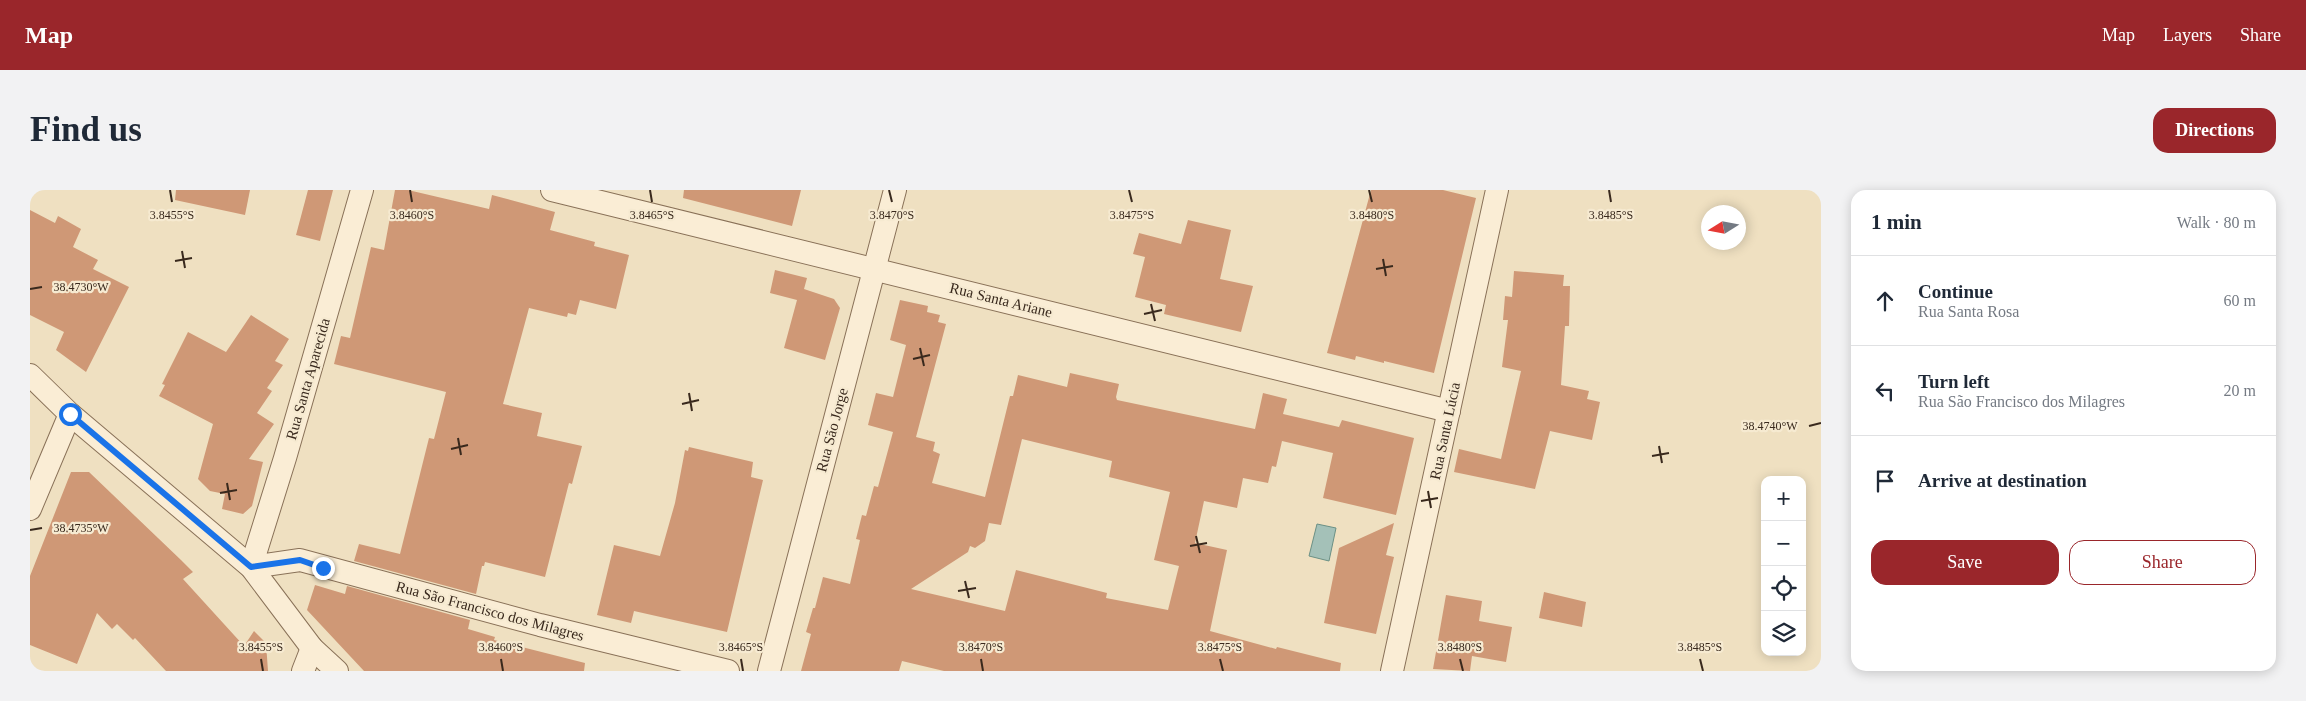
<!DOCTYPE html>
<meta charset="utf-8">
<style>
:root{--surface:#fff;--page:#f2f2f3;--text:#1f2937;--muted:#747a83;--line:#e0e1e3;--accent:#9a262b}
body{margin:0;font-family:"Times New Roman",serif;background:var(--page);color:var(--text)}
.controls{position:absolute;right:15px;bottom:15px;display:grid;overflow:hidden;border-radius:10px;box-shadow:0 2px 12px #0003}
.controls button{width:45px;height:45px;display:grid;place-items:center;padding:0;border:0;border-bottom:1px solid var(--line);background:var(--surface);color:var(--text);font:25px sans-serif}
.compass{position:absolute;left:1671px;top:15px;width:45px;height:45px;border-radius:50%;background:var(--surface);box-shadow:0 2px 12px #0003;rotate:259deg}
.stop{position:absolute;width:15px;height:15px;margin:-11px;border:4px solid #1a73e8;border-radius:50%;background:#fff}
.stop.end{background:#1a73e8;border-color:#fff;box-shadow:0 1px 5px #0008}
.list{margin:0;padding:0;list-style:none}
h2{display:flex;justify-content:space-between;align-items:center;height:65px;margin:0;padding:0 20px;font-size:21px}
h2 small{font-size:16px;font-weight:400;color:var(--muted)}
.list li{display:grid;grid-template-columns:32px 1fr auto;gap:15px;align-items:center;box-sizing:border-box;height:90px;padding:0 20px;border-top:1px solid var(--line)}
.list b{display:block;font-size:19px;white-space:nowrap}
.list p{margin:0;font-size:16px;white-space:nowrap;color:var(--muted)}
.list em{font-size:16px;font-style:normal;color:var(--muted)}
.actions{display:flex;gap:10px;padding:15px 20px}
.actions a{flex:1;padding:11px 0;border:1px solid var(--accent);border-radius:15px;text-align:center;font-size:18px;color:var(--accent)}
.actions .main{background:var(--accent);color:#fff}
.icon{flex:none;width:28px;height:28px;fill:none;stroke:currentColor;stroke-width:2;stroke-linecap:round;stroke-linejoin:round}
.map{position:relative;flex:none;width:1791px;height:481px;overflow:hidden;border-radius:15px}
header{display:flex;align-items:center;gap:30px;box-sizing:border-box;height:70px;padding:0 25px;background:var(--accent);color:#fff}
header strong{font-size:24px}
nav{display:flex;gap:28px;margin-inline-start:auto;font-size:18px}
.intro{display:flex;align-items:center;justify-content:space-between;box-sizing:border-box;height:120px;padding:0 30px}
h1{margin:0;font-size:35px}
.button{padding:12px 22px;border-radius:15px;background:var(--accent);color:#fff;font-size:18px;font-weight:700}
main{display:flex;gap:30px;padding:0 30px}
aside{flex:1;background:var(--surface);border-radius:15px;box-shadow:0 2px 12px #0003}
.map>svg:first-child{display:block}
.water{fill:#a4c1b8;stroke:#6b9085}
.building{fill:#cf9876;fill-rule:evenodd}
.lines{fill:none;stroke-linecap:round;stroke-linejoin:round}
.street-casing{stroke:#897158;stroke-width:24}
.street{stroke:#faedd5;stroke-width:22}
.route{stroke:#1a73e8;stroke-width:6}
.ticks{fill:none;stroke:#39291d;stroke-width:2}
.labels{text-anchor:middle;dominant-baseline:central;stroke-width:4.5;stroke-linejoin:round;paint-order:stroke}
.street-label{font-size:15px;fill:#39291d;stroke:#f6ead1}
.ticks-label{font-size:12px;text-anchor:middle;fill:#39291d;stroke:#f6ead1;stroke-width:4.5;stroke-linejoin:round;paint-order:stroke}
</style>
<header>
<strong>Map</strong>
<nav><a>Map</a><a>Layers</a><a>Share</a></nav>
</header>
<div class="intro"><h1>Find us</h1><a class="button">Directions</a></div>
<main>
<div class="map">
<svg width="1791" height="481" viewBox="0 0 1791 481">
<rect width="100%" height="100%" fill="#efe0c1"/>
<!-- water -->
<polygon class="water" points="1287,334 1306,338 1299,371 1279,366"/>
<!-- building -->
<g class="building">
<polygon points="146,0 220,0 215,25 145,10"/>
<polygon points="278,0 303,0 290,51 266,45"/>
<polygon points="365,0 378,0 459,19 462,5 525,22 520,40 565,52 564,56 599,65 586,119 550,110 546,125 538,123 537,127 499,118 473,214 512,223 507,246 552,256 542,294 539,293 515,387 455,372 454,376 452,376 446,404 324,371 329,354 370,364 399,248 404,249 416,202 304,174 311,146 320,148 341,57 354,60"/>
<polygon points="654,0 771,0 762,36 653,8"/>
<polygon points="1341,0 1413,0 1446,8 1404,183 1354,171 1354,173 1326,166 1325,170 1297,163"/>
<polygon points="0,20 25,33 28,26 51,39 43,57 68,70 63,79 99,97 56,182 26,160 34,142 0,125"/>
<polygon points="1158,30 1201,40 1190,89 1223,96 1211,142 1134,124 1136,115 1105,107 1115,67 1103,64 1109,43 1151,54"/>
<polygon points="745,80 777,88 774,99 804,109 810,118 795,170 754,158 767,110 740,103"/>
<polygon points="1484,81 1534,85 1533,96 1540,96 1539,136 1535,136 1531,195 1559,201 1557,209 1570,212 1562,250 1520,241 1505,299 1424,282 1429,259 1471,269 1491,181 1472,177 1478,130 1473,130 1475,106 1482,107"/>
<path d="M 870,110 L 898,116 L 897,122 L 910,125 L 908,132 L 916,134 L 886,247 L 905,252 L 903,261 L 910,264 L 902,293 L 955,307 L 980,206 L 983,206 L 988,185 L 1037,197 L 1040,183 L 1089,194 L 1086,207 L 1087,210 L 1225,239 L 1233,203 L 1257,209 L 1253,224 L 1309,237 L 1312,230 L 1384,248 L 1366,325 L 1293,308 L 1303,263 L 1252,251 L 1246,277 L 1242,276 L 1238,293 L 1213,288 L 1207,318 L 1174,311 L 1165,353 L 1197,360 L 1180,441 L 1246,459 L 1247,457 L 1311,473 L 1310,481 L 914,481 L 872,471 L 869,481 L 771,481 L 781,444 L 776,442 L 783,418 L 785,418 L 793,387 L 820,394 L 830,350 L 826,349 L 832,325 L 836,326 L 844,296 L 848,297 L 863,242 L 838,235 L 846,203 L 863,207 L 876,155 L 860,150 ZM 992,249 L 1082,271 L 1079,287 L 1140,302 L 1124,370 L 1149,376 L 1138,420 L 1076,408 L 1077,403 L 986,380 L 975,421 L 881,399 L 938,362 L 940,356 L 945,358 L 955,351 L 959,333 L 971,335 Z"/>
<polygon points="221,125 259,149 245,171 253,175 237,198 242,201 227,223 244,234 219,269 233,272 222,316 213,324 192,319 195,304 180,301 168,289 183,234 129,206 135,195 132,194 158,142 196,162"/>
<polygon points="659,257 723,272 721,287 733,290 697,442 604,421 601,433 567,425 584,355 630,366 645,313 655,260 658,261"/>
<polygon points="41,282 59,282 151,370 163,382 153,389 214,456 224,441 236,453 238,481 136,481 105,448 103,450 87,434 82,439 67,423 47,474 0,455 0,386"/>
<polygon points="1364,333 1356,365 1364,367 1346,444 1294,433 1309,358"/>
<polygon points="285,395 315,404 317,396 440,430 438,439 465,447 464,450 555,473 554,481 334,481 277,420"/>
<polygon points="1514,402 1556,412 1552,437 1509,428"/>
<polygon points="1416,405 1452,411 1449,431 1482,437 1476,472 1442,466 1440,481 1403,479"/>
</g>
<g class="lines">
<defs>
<g id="street">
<polyline points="332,0 255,268 221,377 270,370 510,435 698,481"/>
<polyline points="522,0 1419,221"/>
<polyline points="0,185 40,224 221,377 282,458 307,481"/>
<polyline points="0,319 40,224"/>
<polyline points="273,481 282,458"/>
<polyline points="739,481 865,0"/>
<polyline points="1362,481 1467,0"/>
</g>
</defs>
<!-- street casing -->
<use href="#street" class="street-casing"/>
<!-- street -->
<use href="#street" class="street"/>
</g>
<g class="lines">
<!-- route -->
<polyline class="route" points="40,224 221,377 270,370 293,378"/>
</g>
<!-- ticks -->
<path class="ticks" d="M 140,0 L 142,12M 380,0 L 382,12M 620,0 L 622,12M 859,0 L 862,12M 1099,0 L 1102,12M 1339,0 L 1342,12M 1579,0 L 1581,12M 152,61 L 155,78M 1353,69 L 1356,86M 145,71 L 162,68M 1346,79 L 1363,76M 0,99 L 12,97M 1121,114 L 1125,131M 1114,124 L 1132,120M 890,158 L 894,176M 883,169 L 900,165M 659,203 L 662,221M 652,214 L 669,210M 1779,236 L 1791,233M 428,248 L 431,265M 1629,256 L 1632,273M 421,259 L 438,255M 1622,266 L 1639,263M 197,293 L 200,310M 1398,301 L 1401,318M 190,303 L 207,300M 1391,311 L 1408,308M 0,340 L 12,338M 1166,346 L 1170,363M 1160,356 L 1177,353M 935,391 L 939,408M 928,401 L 946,398M 231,469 L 233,481M 471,469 L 473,481M 711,469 L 713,481M 951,469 L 953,481M 1190,469 L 1193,481M 1430,469 L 1433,481M 1670,469 L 1673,481"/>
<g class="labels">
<!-- street labels -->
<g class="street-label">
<text transform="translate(971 110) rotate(14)">Rua Santa Ariane</text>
<text transform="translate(278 189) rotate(-74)">Rua Santa Aparecida</text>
<text transform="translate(802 240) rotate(-75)">Rua São Jorge</text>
<text transform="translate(1415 241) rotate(-78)">Rua Santa Lúcia</text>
<text transform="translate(460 421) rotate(15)">Rua São Francisco dos Milagres</text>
</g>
</g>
<g class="ticks-label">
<text x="142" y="29">3.8455°S</text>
<text x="382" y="29">3.8460°S</text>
<text x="622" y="29">3.8465°S</text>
<text x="862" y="29">3.8470°S</text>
<text x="1102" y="29">3.8475°S</text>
<text x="1342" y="29">3.8480°S</text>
<text x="1581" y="29">3.8485°S</text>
<text x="51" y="101">38.4730°W</text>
<text x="1740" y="240">38.4740°W</text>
<text x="51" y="342">38.4735°W</text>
<text x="231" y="461">3.8455°S</text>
<text x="471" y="461">3.8460°S</text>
<text x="711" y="461">3.8465°S</text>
<text x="951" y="461">3.8470°S</text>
<text x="1190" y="461">3.8475°S</text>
<text x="1430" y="461">3.8480°S</text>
<text x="1670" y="461">3.8485°S</text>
</g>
</svg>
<div class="controls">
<button>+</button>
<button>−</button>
<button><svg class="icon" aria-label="locate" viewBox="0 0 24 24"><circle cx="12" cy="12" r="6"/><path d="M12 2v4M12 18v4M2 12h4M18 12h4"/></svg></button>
<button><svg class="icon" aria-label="layers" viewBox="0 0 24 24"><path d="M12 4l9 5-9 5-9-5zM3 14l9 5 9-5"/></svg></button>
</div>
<svg class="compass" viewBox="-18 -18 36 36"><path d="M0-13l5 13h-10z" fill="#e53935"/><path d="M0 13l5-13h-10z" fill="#747a83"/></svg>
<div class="stop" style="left:40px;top:224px"></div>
<div class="stop end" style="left:293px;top:378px"></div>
</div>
<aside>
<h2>1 min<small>Walk · 80 m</small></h2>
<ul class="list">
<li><svg class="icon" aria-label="ahead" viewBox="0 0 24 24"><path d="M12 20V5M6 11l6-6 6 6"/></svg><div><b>Continue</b><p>Rua Santa Rosa</p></div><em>60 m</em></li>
<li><svg class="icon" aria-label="left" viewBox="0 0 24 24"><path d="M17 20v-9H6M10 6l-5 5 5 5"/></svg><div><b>Turn left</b><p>Rua São Francisco dos Milagres</p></div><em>20 m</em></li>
<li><svg class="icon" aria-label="arrive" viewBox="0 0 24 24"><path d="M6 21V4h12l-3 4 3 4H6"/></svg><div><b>Arrive at destination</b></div></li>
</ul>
<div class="actions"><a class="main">Save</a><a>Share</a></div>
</aside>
</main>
